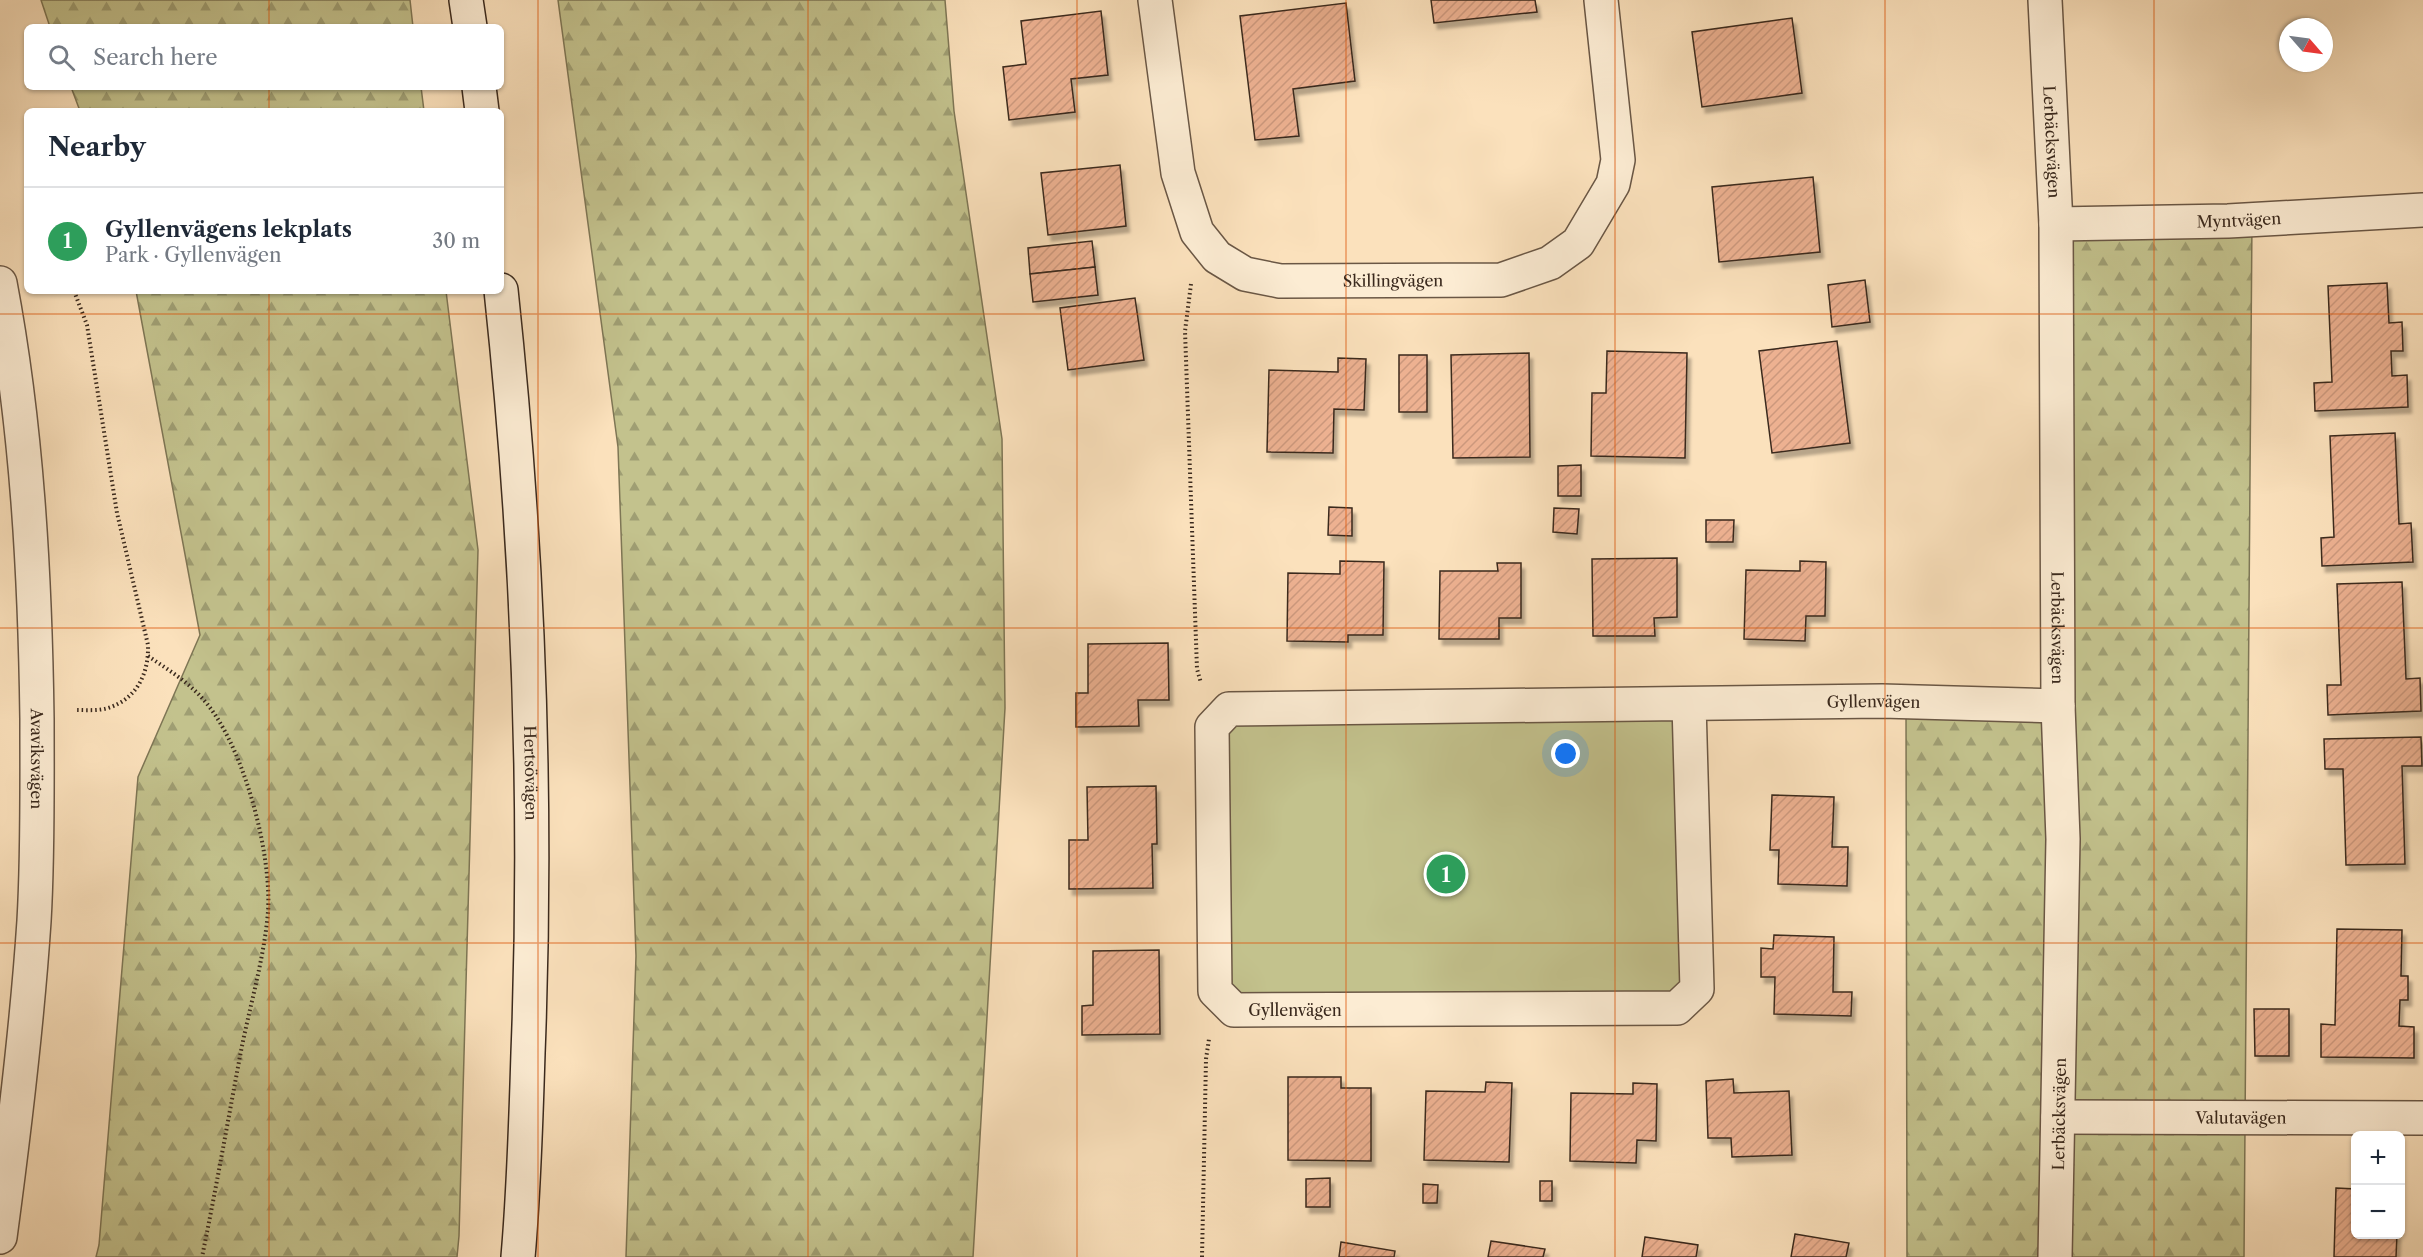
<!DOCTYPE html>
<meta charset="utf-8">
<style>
:root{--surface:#fff;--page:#f2f2f3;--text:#1f2937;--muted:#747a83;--line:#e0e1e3;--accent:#8f2418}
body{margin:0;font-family:"Libre Caslon Text",serif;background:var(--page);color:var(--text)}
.controls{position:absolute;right:18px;bottom:18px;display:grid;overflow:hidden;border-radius:9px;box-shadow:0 2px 4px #0004}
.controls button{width:54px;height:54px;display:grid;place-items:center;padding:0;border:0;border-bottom:2px solid var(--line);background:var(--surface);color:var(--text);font:30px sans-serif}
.compass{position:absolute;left:2279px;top:18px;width:54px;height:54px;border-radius:50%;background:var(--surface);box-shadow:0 2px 4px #0004;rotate:118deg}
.you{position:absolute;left:1566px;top:754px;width:21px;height:21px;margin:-15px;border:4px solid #fff;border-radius:50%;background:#1a73e8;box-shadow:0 0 0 9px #1a73e833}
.badge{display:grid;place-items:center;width:39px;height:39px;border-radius:50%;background:var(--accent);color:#fff;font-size:20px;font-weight:700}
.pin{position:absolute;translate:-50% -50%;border:3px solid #fff;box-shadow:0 2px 6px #0006}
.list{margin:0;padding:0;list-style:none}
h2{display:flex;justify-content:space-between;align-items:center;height:78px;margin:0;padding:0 24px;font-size:26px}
h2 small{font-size:20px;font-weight:400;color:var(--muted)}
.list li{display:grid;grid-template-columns:39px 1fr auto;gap:18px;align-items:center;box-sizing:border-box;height:108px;padding:0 24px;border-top:2px solid var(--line)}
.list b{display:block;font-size:22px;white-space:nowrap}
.list p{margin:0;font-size:20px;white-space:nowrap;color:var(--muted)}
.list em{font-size:20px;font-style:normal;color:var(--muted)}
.icon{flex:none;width:33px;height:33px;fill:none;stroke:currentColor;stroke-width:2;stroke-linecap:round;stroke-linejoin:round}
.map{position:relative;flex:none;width:2423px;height:1257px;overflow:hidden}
.search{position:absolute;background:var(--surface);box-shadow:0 2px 4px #0004;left:24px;top:24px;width:480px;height:66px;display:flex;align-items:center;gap:15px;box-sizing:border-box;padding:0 21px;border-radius:9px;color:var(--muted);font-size:22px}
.panel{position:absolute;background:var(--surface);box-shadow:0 2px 4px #0004;left:24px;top:108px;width:480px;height:186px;border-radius:9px}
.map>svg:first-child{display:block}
.forest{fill:url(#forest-firs);stroke:#7e7655;stroke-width:1.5}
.green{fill:#c3c28d;stroke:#7e7655;stroke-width:1.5}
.building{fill:url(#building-hatch);stroke:#3a291d;stroke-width:1.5;filter:url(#shadow)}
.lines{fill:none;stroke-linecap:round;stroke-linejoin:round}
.minor-casing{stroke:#6a5745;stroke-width:36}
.tertiary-casing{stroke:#6a5745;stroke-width:36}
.secondary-casing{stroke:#3a291d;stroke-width:36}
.path{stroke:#3a291d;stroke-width:4;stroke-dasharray:1.5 3;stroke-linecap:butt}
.minor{stroke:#fcecd3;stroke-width:33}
.tertiary{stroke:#fcecd3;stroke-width:33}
.secondary{stroke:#fcecd3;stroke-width:33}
.grid{fill:none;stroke:#df570d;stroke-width:1.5;stroke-opacity:0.55}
.labels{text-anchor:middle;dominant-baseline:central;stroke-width:6;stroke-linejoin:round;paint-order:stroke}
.street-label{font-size:16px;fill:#3a291d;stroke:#fcecd3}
</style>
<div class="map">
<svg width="2423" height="1257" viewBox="0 0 2423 1257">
<defs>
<pattern id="forest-firs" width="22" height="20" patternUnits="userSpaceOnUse" patternTransform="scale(1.5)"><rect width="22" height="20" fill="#c3c28d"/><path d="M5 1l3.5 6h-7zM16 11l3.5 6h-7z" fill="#9f9e73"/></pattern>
<pattern id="building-hatch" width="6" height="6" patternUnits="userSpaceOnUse" patternTransform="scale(1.5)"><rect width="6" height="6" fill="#edb191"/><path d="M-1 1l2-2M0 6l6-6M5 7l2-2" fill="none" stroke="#cc987d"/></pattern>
<filter id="shadow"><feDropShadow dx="3.5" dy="6" stdDeviation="1.5" flood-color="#0004"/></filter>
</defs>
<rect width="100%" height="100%" fill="#fbe1bc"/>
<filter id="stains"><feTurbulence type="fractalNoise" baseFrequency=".00333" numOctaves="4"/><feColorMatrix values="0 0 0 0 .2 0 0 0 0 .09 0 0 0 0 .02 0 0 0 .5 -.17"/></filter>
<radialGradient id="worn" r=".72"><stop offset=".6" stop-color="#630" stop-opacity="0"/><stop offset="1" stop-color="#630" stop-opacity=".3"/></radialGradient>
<!-- forest -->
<g class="forest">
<polygon points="41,0 410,0 413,27 50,27"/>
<polygon points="558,0 945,0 954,111 1002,439 1005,708 973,1257 626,1257 636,956 618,447"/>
<polygon points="71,87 421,87 424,111 80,111"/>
<polygon points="2252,219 2244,1257 1907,1257 1906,704 2056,709 2055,224"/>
<polygon points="136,291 446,291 478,550 459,1236 457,1257 96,1257 99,1245 138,777 200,635"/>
</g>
<!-- green -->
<polygon class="green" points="1692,709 1698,950 1677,1007 1215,995 1213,728 1232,711"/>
<!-- building -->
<g class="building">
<polygon points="1431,0 1535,0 1537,12 1434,23"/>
<polygon points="1346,3 1355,81 1293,89 1299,136 1255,140 1240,16"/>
<polygon points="1101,11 1108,75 1071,79 1075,112 1009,120 1003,67 1026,64 1021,21"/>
<polygon points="1792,18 1802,93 1702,107 1692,32"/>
<polygon points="1120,165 1126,226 1048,235 1041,173"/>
<polygon points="1813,177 1820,252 1719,262 1712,187"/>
<polygon points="1092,241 1095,267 1030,274 1028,248"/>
<polygon points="1095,267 1098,295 1033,302 1030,274"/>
<polygon points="1865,280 1870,322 1832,327 1828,285"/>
<polygon points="2387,283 2389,323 2402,322 2403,351 2391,351 2392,376 2407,375 2408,407 2315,411 2314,383 2332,382 2328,286"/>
<polygon points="1135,298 1144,360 1068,370 1060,308"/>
<polygon points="1837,341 1850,443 1772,453 1759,351"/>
<polygon points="1607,351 1687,353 1685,458 1591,456 1592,393 1606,393"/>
<polygon points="1529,353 1530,457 1453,458 1451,355"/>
<rect x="1399" y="355" width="28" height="57"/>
<polygon points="1338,358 1366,359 1364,410 1334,409 1333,453 1267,452 1269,370 1338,372"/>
<polygon points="2395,433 2399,524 2411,523 2413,562 2322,566 2321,538 2334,537 2330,436"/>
<polygon points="1581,465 1581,496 1558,496 1558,466"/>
<polygon points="1329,507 1352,508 1352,536 1328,535"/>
<polygon points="1554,508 1579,509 1577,534 1553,532"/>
<polygon points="1706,520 1734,520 1733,542 1706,542"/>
<polygon points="1677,558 1677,617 1654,618 1655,636 1593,636 1592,559"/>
<polygon points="1340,561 1384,562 1383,635 1348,635 1348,642 1287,641 1288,573 1340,574"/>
<polygon points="1800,561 1826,562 1825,616 1806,616 1805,641 1744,639 1746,570 1800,571"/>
<polygon points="1497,563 1521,563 1521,618 1499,618 1499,639 1439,639 1440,571 1498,571"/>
<polygon points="2402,582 2406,679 2420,678 2421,711 2328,715 2327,685 2341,685 2337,584"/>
<polygon points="1168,643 1169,700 1138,700 1139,726 1076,727 1076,693 1088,693 1088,644"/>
<polygon points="2421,737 2422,766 2402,766 2405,864 2346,865 2343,769 2325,769 2324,739"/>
<polygon points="1156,786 1157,844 1152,844 1153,888 1069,889 1069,840 1088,840 1087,787"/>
<polygon points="1772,795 1834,797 1832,847 1848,847 1847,886 1778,884 1779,850 1770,850"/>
<polygon points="2337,929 2402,930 2401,976 2408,976 2408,1000 2400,1000 2399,1026 2414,1027 2414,1058 2321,1057 2321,1024 2335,1025"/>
<polygon points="1774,935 1834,937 1833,992 1852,992 1851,1016 1774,1014 1775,977 1761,977 1761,948 1773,949"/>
<polygon points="1159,950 1160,1034 1082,1035 1082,1006 1093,1005 1093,951"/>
<polygon points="2254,1009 2289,1009 2289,1056 2255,1056"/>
<polygon points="1288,1077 1341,1077 1341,1088 1371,1088 1371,1161 1288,1160"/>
<polygon points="1733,1079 1734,1093 1789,1091 1792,1155 1732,1157 1731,1138 1708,1138 1706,1081"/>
<polygon points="1486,1082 1512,1083 1509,1162 1424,1160 1426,1091 1485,1092"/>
<polygon points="1633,1083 1657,1084 1656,1141 1637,1140 1636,1163 1570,1161 1571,1093 1633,1094"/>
<polygon points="1330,1178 1330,1207 1306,1207 1306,1179"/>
<rect x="1540" y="1181" width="12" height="20"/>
<polygon points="1423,1184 1438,1185 1437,1203 1423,1203"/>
<polygon points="2336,1188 2356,1189 2356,1234 2397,1234 2396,1257 2334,1257"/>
<polygon points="1795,1234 1849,1243 1846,1257 1791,1257"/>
<polygon points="1645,1237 1698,1245 1696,1257 1642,1257"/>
<polygon points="1491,1241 1545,1249 1543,1257 1488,1257"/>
<polygon points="1341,1242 1395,1251 1394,1257 1339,1257"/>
</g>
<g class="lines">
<defs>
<g id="minor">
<path id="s1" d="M 1155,0 L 1178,173 L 1197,232 L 1217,257 L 1245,274 L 1280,281 L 1501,280 L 1550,263 L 1578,243 L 1613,184 L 1618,160 L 1601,0"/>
<path id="s2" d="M 2056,224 L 2228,221 L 2423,210"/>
<path id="s3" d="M 1689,704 L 1697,989 L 1677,1008 L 1234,1010 L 1215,991 L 1212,727 L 1229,709 L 1882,701 L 2058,706"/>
<path id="s4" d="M 2058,1117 L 2423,1118"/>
</g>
<g id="tertiary">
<path id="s5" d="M 2045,0 L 2056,224 L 2058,706 L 2063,839 L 2055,1257"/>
<path id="s6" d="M 0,283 C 27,426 35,574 37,719 C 37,786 38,854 34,921 C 27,1027 14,1133 0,1237"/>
</g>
<g id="secondary">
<polyline points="466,0 470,27"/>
<polyline points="479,87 482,111"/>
<path id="s7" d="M 501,290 C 528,543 538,798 528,1053 C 526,1121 524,1189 518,1257"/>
</g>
</defs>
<!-- minor casing -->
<use href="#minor" class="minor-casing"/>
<!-- tertiary casing -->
<use href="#tertiary" class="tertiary-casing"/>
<!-- secondary casing -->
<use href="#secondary" class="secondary-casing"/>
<!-- path -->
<g class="path">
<polyline points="1191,284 1185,331 1197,669 1201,683"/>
<path d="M 74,291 L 87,325 L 117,513 L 148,645 C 149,673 137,699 108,708 C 98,711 86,710 75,710"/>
<path d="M 148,656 C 167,669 187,681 202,698 C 243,742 272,853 268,912 C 264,959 250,1005 241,1051 C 228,1120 216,1189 202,1257"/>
<polyline points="1202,1257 1206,1059 1209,1039"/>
</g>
<!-- minor -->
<use href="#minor" class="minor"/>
<!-- tertiary -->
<use href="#tertiary" class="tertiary"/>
<!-- secondary -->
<use href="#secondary" class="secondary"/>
</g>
<!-- grid -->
<path class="grid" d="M 269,0 L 269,27M 538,0 L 538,1257M 808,0 L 808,1257M 1077,0 L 1077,1257M 1346,0 L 1346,1257M 1615,0 L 1615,1257M 1885,0 L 1885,1257M 2154,0 L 2154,1257M 269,87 L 269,111M 269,291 L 269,1257M 0,314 L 2423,314M 0,628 L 2423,628M 0,943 L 2423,943"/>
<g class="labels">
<!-- street labels -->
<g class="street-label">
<text stroke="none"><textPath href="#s5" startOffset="142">Lerbäcksvägen</textPath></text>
<text stroke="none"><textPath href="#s2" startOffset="183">Myntvägen</textPath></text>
<text stroke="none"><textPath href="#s1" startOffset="450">Skillingvägen</textPath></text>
<text stroke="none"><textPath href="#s5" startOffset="628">Lerbäcksvägen</textPath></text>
<text stroke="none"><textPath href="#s3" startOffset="1716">Gyllenvägen</textPath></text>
<text stroke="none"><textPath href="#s6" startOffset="478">Avaviksvägen</textPath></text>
<text stroke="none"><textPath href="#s7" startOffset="484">Hertsövägen</textPath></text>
<text x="1295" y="1010">Gyllenvägen</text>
<text transform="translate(2059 1114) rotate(-89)">Lerbäcksvägen</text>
<text stroke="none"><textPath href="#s4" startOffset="183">Valutavägen</textPath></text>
</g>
</g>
<rect width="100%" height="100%" filter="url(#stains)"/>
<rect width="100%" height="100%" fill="url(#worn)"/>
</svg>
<div class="controls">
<button>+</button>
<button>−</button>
</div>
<svg class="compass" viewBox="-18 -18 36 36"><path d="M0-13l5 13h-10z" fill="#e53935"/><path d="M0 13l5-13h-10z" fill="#747a83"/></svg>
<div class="you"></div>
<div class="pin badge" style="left:1446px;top:874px;background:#2e9e5b">1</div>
<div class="search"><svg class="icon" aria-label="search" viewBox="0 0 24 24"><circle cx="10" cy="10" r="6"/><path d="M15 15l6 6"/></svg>Search here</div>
<section class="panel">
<h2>Nearby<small></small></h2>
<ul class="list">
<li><span class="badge" style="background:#2e9e5b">1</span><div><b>Gyllenvägens lekplats</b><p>Park · Gyllenvägen</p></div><em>30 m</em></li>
</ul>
</section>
</div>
